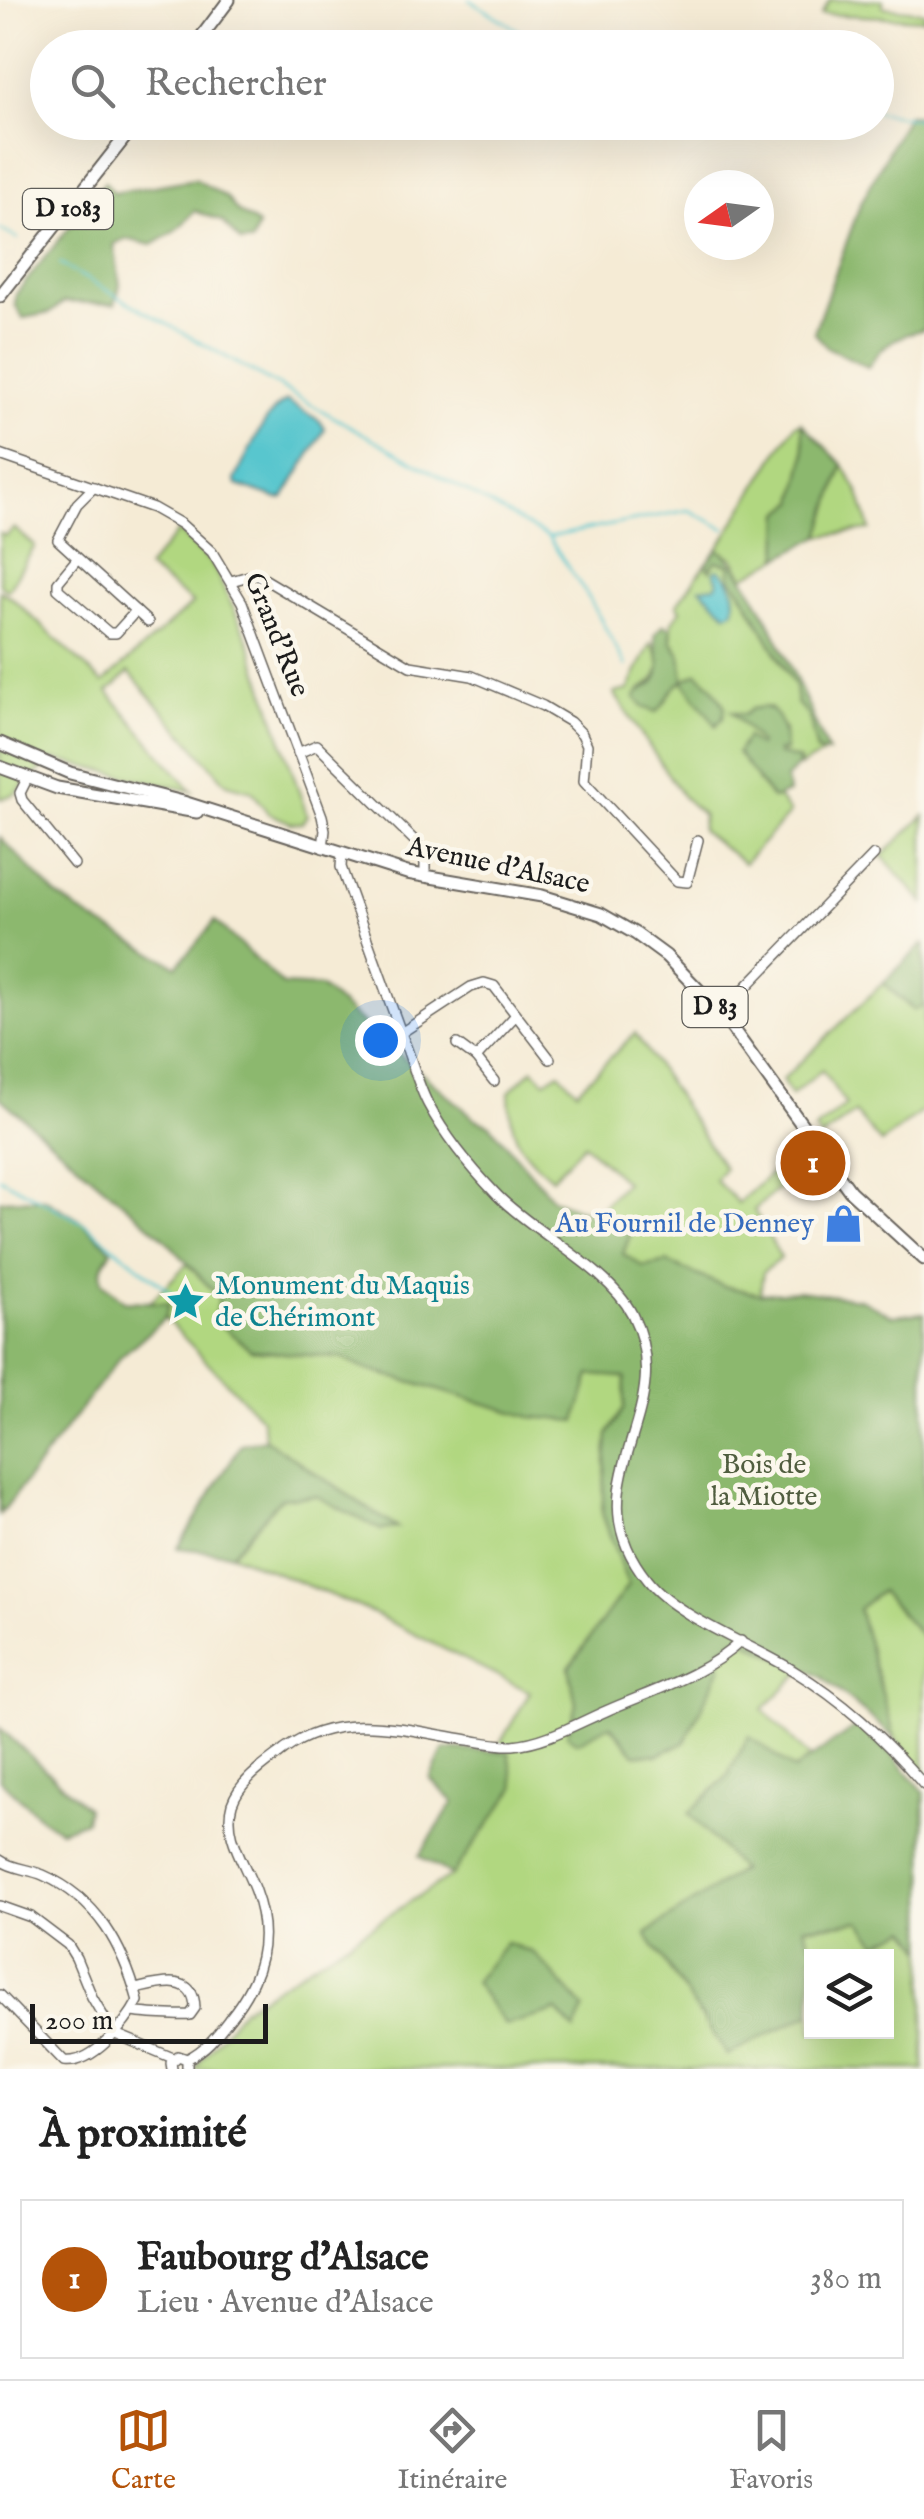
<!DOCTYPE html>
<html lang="fr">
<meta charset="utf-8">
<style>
:root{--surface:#fff;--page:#f2f2f2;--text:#222;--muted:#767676;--line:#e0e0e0;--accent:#b45309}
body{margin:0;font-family:"IM FELL English",serif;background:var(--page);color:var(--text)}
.controls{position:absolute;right:30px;bottom:30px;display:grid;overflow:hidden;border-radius:0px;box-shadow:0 10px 40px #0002}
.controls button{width:90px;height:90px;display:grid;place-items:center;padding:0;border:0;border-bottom:2px solid var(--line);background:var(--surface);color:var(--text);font:50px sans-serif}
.compass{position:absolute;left:684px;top:170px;width:90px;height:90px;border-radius:50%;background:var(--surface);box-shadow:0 10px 40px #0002;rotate:256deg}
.scale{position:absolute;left:30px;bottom:25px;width:238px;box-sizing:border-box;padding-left:10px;border:5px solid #1c1c1c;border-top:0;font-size:28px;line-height:35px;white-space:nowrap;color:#1c1c1c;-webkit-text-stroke:8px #fbf7ec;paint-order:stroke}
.you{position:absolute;left:380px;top:1040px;width:35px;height:35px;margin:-25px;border:8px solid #fff;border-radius:50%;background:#1a73e8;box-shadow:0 0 0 15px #1a73e833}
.badge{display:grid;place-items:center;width:65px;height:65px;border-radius:50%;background:var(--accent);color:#fff;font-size:32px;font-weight:700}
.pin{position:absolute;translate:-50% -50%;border:5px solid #fff;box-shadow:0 2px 10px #0006}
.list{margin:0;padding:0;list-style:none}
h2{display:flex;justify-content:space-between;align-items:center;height:130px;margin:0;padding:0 40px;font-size:42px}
h2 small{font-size:32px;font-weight:400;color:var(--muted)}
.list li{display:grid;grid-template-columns:65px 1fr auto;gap:30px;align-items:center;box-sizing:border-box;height:160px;margin:0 20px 20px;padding:0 20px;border:2px solid var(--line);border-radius:0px}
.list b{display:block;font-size:38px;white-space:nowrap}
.list p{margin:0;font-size:32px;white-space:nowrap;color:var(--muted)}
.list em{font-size:32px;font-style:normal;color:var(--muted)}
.icon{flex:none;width:55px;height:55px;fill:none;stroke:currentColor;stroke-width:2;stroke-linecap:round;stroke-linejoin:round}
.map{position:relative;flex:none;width:924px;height:2069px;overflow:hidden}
.search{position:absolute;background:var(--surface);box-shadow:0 10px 40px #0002;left:30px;right:30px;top:30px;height:110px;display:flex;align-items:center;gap:25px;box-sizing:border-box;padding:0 35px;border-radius:55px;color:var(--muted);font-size:38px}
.sheet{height:310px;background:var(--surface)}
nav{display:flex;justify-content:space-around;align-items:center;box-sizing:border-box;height:140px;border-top:2px solid var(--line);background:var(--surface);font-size:28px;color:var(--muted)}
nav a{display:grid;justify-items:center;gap:5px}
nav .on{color:var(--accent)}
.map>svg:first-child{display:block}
.green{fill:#b1d780;stroke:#667a4e;stroke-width:2.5;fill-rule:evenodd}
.forest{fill:#8cb86e;stroke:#546a45;stroke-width:2.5}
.water{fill:#59c6ce;stroke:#3a7175;stroke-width:2.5}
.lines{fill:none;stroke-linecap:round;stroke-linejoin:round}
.stream{stroke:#59c6ce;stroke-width:2.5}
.minor-casing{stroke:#68645d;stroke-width:12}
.major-casing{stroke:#68645d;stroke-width:15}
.minor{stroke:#fff;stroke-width:9}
.major{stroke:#fff;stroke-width:11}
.labels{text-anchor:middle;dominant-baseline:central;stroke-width:9;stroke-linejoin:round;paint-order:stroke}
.shield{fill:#fbf7ec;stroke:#5f5e5a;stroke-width:2.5}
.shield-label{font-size:25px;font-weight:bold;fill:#1c1c1c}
.street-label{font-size:28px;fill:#1c1c1c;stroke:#fbf7ec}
.shop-label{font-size:28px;fill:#366cbe;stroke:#fbf7ec;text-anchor:end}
.culture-label{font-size:28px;fill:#0d838f;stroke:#fbf7ec;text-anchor:start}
.park-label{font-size:28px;fill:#505d3f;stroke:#fbf7ec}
</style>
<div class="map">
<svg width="924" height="2069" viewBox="0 0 924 2069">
<rect width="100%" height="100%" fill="#fbf7ec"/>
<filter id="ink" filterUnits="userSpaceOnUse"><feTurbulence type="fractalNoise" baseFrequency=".01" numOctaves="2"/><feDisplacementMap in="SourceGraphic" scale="20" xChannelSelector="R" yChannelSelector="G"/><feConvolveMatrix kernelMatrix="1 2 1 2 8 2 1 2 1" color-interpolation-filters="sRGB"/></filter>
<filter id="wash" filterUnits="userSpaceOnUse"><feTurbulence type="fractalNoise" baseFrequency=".0048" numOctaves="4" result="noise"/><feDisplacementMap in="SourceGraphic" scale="40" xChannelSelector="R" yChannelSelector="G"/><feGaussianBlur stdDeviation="2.25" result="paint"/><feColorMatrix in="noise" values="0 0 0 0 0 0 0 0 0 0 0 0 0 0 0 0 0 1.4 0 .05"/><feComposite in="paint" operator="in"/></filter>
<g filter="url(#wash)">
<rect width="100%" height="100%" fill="#f5ebd5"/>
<!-- green -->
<g class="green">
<polygon points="830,0 883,0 883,7 924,12 924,19 821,14"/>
<polygon points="802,423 805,456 795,502 781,513 779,558 744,577 734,559 718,549 785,440 796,424"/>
<polygon points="843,465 859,493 870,530 820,536"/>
<polygon points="14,528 35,546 8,590 0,585 0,533 6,536"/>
<polygon points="178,531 212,564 248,639 307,815 302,823 291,823 268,813 252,791 227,784 129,672 108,692 192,791 52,759 15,794 0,799 0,591 11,597 103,683 193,603 147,568"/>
<path d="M 716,561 L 731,565 L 730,577 L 741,591 L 795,687 L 797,703 L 809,716 L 818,752 L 825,753 L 799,767 L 799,760 L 778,755 L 777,750 L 785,750 L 784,729 L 769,707 L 751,709 L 744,715 L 732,712 L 760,743 L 758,746 L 747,738 L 757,781 L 773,799 L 778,797 L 790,813 L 744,863 L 701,830 L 703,815 L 683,797 L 614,693 L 628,690 L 651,643 C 665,664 662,678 640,690 L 664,700 C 675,682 690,658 671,641 L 672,622 L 681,610 L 677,604 L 706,564 L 710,570 ZM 697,673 L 711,685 L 725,707 L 717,725 L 684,681 Z"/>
<polygon points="924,816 924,903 882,856"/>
<polygon points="883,983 913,1010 924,1005 924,1110 881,1143 855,1113 821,1138 815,1130 846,1105 822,1070 791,1096 782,1080"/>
<path d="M 635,1033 L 724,1168 L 715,1180 L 738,1203 L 797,1150 L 809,1162 L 754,1210 L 781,1258 L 763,1272 L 760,1294 L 723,1286 L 667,1262 L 644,1267 L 622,1254 L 631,1230 L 593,1217 L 625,1182 L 584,1144 L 552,1178 C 519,1150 510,1137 509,1092 L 533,1069 L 545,1081 L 559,1072 L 577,1091 Z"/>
<path d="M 187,1264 L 219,1297 L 251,1350 L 343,1358 L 362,1368 L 531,1417 L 590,1374 L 625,1376 L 624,1408 L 608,1435 L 602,1513 L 629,1585 L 569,1667 L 576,1704 L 577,1741 L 610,1724 L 635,1754 L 658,1755 L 719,1649 L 739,1638 L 803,1670 L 763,1709 L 810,1758 L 794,1770 L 749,1737 L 726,1778 L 690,1813 L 741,1870 L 646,1934 L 727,2055 L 811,2013 L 812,2032 L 886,2032 L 886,1956 L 817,1956 L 803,1928 L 861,1921 L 908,1929 L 924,1949 L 924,2069 L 194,2069 L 242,2009 L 452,1875 L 509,1753 L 495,1752 L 530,1692 L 364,1609 L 231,1554 L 281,1498 L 316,1495 L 381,1530 L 396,1527 L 265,1439 L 262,1419 L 165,1318 L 169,1303 L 150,1302 ZM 507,1943 L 534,1953 L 575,2031 L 557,2011 L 475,1981 Z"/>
<polygon points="881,1591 924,1639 924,1776 895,1738 858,1609"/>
</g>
<!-- forest -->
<g class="forest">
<path d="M 907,115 L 924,116 L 924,329 C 897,337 883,342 868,367 L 827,347 L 814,332 L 860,205 Z"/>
<polygon points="195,179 226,197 237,211 258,225 252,242 241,242 222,221 195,211 176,231 152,245 126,239 114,244 120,285 115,304 64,302 50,313 23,318 15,305 16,294 105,182 113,193"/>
<polygon points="802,423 843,465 820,536 779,558 781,513 795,502 805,456"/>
<path d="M 718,549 C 756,574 807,705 828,752 L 817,752 L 809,717 L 797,703 L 795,686 L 741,591 L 730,577 L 730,565 L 716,561 L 709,570 L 706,564 Z"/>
<path d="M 663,625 L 671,628 L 671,641 L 681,656 L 684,680 L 697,673 L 711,685 L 725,707 L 723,718 L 716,725 L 683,681 C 667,691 668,703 656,712 L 643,707 L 635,697 C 641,688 647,689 654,682 C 666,669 655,649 655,634 Z"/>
<path d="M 763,707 C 782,710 784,734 785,751 L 778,751 L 778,754 L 796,759 L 799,764 L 786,779 L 788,793 L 773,799 L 737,753 L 747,737 L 758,746 L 760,743 L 732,712 L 744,715 L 751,709 Z"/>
<polygon points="0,837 56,895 91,919 177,966 215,921 283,985 320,987 476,1119 490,1125 553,1199 632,1230 623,1254 644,1267 667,1262 723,1286 760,1294 797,1291 860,1299 893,1316 924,1313 924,1639 881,1591 858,1609 895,1738 822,1677 739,1638 719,1649 721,1667 685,1742 658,1755 635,1754 610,1725 577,1742 567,1735 576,1704 569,1667 628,1585 602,1513 608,1435 624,1408 625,1377 590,1375 576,1421 531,1417 362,1368 343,1358 251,1350 214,1320 219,1297 163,1237 0,1098"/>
<polygon points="924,943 924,1005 914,1010 883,983"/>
<polygon points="45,1199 81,1221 112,1250 101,1269 102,1282 124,1301 169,1303 165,1318 121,1356 0,1515 0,1200"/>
<polygon points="265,1439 397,1528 381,1530 316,1496 281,1498 231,1554 178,1548 241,1444"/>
<polygon points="858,1725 892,1754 924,1792 924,1949 908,1929 878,1943 860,1921 803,1927 817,1956 812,1956 811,2013 727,2055 646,1934 741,1870 689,1813 726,1778 749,1736 794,1770"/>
<polygon points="0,1728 87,1808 85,1821 60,1830 41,1818 0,1780"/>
<polygon points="444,1749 509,1752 515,1788 452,1875 419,1856 454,1802 430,1779"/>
<polygon points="506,1943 534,1953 584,2008 575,2031 557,2011 505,2025 474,1982"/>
</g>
<!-- water -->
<g class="water">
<path d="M 287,401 L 320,421 L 325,429 L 284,498 L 278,499 L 237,485 L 235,480 C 248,456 262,413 287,401 Z"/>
<path d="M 718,569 C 732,579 737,593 734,610 L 727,614 L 700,588 L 715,586 L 718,582 L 714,572 Z"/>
</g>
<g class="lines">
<!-- stream -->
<g class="stream">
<polyline points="470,0 546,48"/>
<polyline points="876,112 924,120"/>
<polyline points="0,229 18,239"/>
<polyline points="60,264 548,537 589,598 626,666"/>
<polyline points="549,537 689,510 725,529"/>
<polyline points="0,1178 85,1224 172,1293"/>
</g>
</g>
</g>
<g filter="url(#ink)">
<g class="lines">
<defs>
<g id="minor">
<polyline points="0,455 153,508 181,524 212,552 242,602 322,816 325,830 323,848"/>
<polyline points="94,487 77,504 58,540 148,622"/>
<polyline points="77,559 58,582 58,589 109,633 116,633 136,611"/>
<polyline points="231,581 256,574 410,666 472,676 543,706 570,722 582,734 587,745 584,781 677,881 687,882 698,840"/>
<polyline points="298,753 317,745 425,851 425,877"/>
<polyline points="27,779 20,793 22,800 74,864"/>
<path d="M 342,854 L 341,867 L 347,884 C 366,937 385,989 404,1041 C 412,1061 418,1085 428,1104 C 445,1136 472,1169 497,1195 C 534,1233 609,1269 632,1314 C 683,1415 568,1482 647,1580 C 676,1617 753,1645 794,1671 C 845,1702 886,1740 924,1785"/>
<polyline points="721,1013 874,855"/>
<polyline points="401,1033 471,987 484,983 494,986 550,1059"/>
<polyline points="457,1044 476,1058"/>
<polyline points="494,1081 476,1058 515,1016"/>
<path d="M 0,1860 C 12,1869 29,1869 43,1875 C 98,1899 123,1947 138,2001 C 126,2024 92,2065 64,2061 L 0,1995"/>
<polyline points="0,1906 31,1917 68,1945 76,1958 92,1997 113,2033 173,2058"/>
<path d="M 133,2012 C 141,2014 182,2016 190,2015 L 195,2008 C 194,1972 158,1984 135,1989"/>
<path d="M 187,2059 C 207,2049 217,2035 230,2018 C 261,1979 273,1939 255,1891 C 245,1863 223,1835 232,1804 C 240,1780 266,1764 284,1750 C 340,1709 405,1730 468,1740 C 483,1742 498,1746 513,1745 C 546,1742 576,1724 606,1711 C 651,1691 704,1676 741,1641"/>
<polyline points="172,2069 171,2063 178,2056 187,2059 187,2069"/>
</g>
<g id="major">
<polyline points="193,48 229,0"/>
<polyline points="0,296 137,122"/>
<polyline points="0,743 70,773 183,802 407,873 542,896 601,914 636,934 666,956 721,1013 850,1191 924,1259"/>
<polyline points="0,767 57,788 197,812"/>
</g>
</defs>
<!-- minor casing -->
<use href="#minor" class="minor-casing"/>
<!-- major casing -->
<use href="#major" class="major-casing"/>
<!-- minor -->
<use href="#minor" class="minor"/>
<!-- major -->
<use href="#major" class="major"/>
</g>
</g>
<!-- icons -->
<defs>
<symbol id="shop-bare" viewBox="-9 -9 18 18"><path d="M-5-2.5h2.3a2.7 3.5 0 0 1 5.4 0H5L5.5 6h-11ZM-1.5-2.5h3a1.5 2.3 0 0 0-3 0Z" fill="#3f7fe0" stroke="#fbf7ec" stroke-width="2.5" paint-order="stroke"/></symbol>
<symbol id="sight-bare" viewBox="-9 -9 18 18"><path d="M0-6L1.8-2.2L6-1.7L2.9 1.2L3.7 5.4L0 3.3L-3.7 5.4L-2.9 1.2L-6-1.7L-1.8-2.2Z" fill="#0f9aa8" stroke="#fbf7ec" stroke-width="2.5" paint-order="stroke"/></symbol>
</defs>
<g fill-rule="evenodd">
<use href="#shop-bare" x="816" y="1196" width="55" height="55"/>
<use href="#sight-bare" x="158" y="1274" width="55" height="55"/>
</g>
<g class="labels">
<!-- shield labels -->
<g class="shield">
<rect x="23" y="189" width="90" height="40" rx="8"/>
<rect x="682.5" y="987" width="65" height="40" rx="8"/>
</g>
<g class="shield-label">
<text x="68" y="209">D 1083</text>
<text x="715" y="1007">D 83</text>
</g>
<!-- street labels -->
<g class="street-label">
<text transform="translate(276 635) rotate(68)">Grand'Rue</text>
<text transform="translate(498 866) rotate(12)">Avenue d'Alsace</text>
</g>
<!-- shop labels -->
<g class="shop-label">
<text x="814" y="1224">Au Fournil de Denney</text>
</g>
<!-- culture labels -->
<g class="culture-label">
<text x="215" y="1286">Monument du Maquis<tspan x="215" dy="32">de Chérimont</tspan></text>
</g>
<!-- park labels -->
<g class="park-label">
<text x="764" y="1465">Bois de<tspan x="764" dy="32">la Miotte</tspan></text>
</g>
</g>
</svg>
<div class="controls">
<button><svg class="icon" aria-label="layers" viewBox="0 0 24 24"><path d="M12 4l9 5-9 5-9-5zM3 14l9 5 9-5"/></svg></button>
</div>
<svg class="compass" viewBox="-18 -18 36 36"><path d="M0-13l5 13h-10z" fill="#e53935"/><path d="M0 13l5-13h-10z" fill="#767676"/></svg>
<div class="scale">200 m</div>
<div class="you"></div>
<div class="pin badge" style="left:813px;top:1163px">1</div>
<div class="search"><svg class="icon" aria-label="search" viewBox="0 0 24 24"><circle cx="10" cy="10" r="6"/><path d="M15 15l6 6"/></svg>Rechercher</div>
</div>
<section class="sheet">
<h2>À proximité<small></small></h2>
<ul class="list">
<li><span class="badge">1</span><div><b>Faubourg d'Alsace</b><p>Lieu · Avenue d'Alsace</p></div><em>380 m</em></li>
</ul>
</section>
<nav>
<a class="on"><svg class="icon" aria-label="map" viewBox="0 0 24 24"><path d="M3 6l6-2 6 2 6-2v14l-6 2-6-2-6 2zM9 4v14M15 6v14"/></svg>Carte</a>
<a><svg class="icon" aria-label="directions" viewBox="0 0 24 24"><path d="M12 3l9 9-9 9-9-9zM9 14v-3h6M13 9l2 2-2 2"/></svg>Itinéraire</a>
<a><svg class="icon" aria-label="saved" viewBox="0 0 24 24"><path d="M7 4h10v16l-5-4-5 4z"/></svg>Favoris</a>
</nav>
